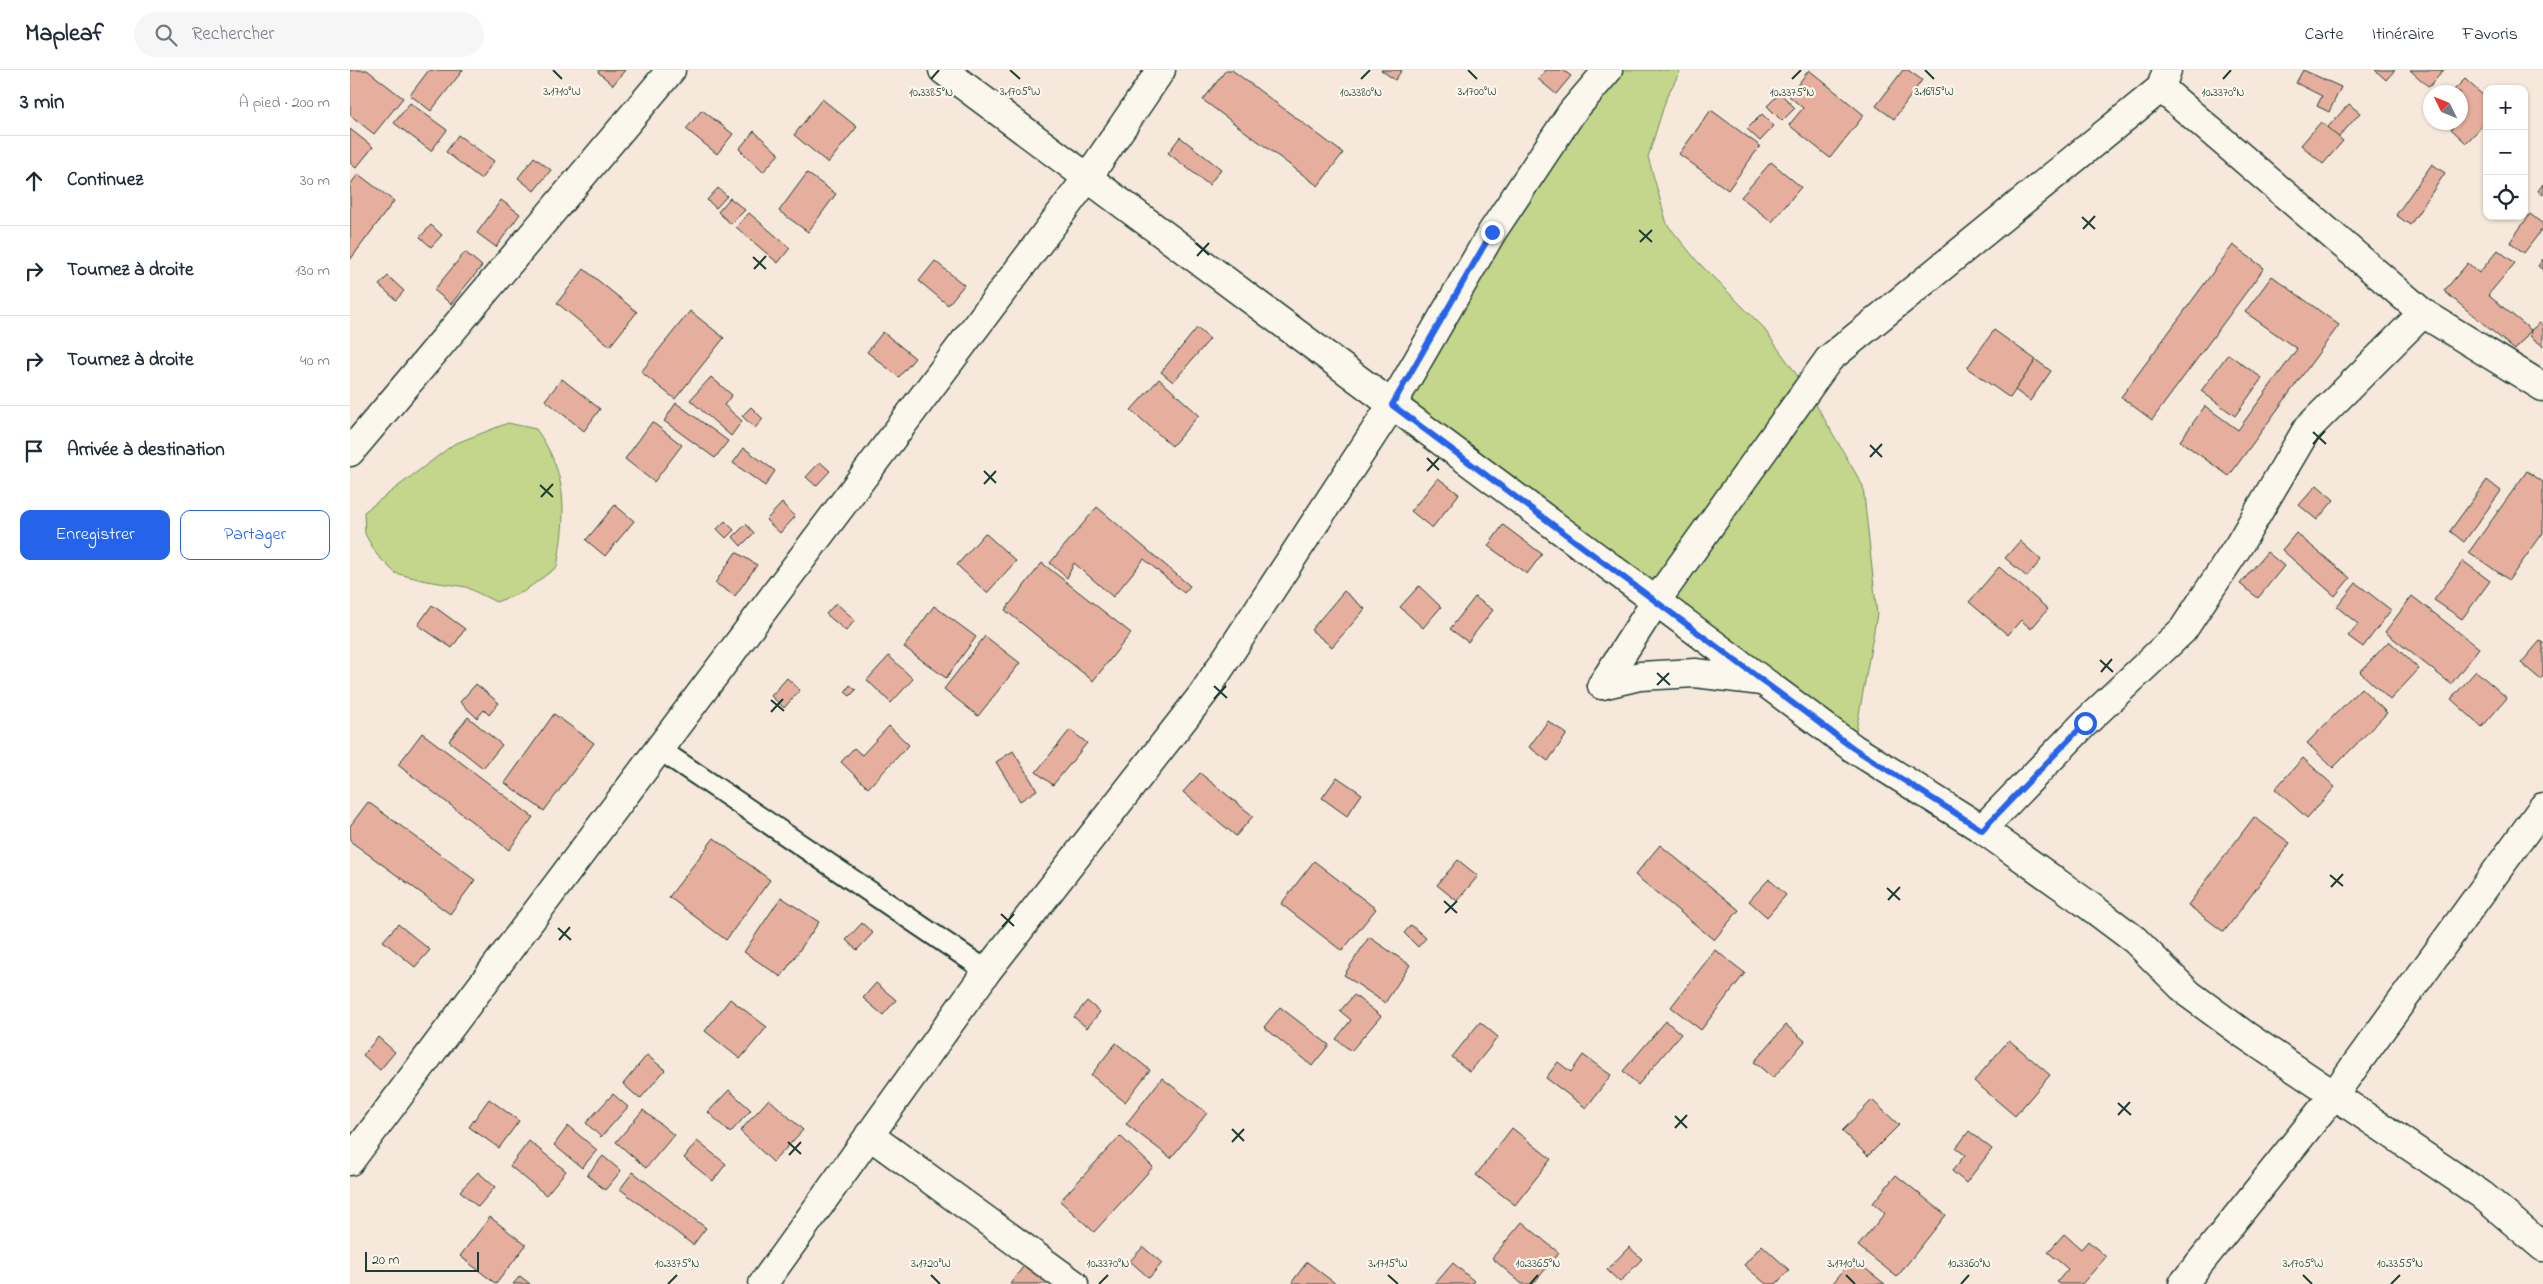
<!DOCTYPE html>
<html lang="fr">
<meta charset="utf-8">
<style>
:root{--surface:#fff;--page:#f6f6f7;--text:#1f2937;--muted:#747a83;--line:#e0e1e3;--accent:#2563eb}
body{margin:0;font-family:"Indie Flower",sans-serif;background:var(--page);color:var(--text)}
.controls{position:absolute;right:15px;top:15px;display:grid;overflow:hidden;border-radius:10px;box-shadow:0 1px 4px #0004}
.controls button{width:45px;height:45px;display:grid;place-items:center;padding:0;border:0;border-bottom:1px solid var(--line);background:var(--surface);color:var(--text);font:25px sans-serif}
.compass{position:absolute;left:2073px;top:15px;width:45px;height:45px;border-radius:50%;background:var(--surface);box-shadow:0 1px 4px #0004;rotate:313deg}
.scale{position:absolute;left:15px;bottom:12px;width:114px;box-sizing:border-box;padding-left:5px;border:2px solid #1f3d34;border-top:0;font-size:14px;line-height:18px;white-space:nowrap;color:#1f3d34;-webkit-text-stroke:4px #fbf7ec;paint-order:stroke}
.stop{position:absolute;width:15px;height:15px;margin:-11px;border:4px solid #2563eb;border-radius:50%;background:#fff}
.stop.end{background:#2563eb;border-color:#fff;box-shadow:0 1px 5px #0008}
.list{margin:0;padding:0;list-style:none}
h2{display:flex;justify-content:space-between;align-items:center;height:65px;margin:0;padding:0 20px;font-size:21px}
h2 small{font-size:16px;font-weight:400;color:var(--muted)}
.list li{display:grid;grid-template-columns:32px 1fr auto;gap:15px;align-items:center;box-sizing:border-box;height:90px;padding:0 20px;border-top:1px solid var(--line)}
.list b{display:block;font-size:19px;white-space:nowrap}
.list em{font-size:16px;font-style:normal;color:var(--muted)}
.actions{display:flex;gap:10px;padding:15px 20px}
.actions a{flex:1;padding:11px 0;border:1px solid var(--accent);border-radius:10px;text-align:center;font-size:18px;color:var(--accent)}
.actions .main{background:var(--accent);color:#fff}
.icon{flex:none;width:28px;height:28px;fill:none;stroke:currentColor;stroke-width:2;stroke-linecap:round;stroke-linejoin:round}
.map{position:relative;flex:none;width:2193px;height:1214px;overflow:hidden}
header{display:flex;align-items:center;gap:30px;box-sizing:border-box;height:70px;padding:0 25px;background:var(--surface);border-bottom:1px solid var(--line)}
header strong{font-size:24px}
nav{display:flex;gap:28px;margin-inline-start:auto;font-size:18px}
.search{width:350px;height:45px;background:var(--page);display:flex;align-items:center;gap:12px;box-sizing:border-box;padding:0 18px;border-radius:28px;color:var(--muted);font-size:19px}
main{display:flex}
aside{flex:1;background:var(--surface)}
.map>svg:first-child{display:block}
.green{fill:#c3d68b;stroke:#718a60}
.building{fill:#e6ae9d;stroke:#1f3d34}
.lines{fill:none;stroke-linecap:round;stroke-linejoin:round}
.service-casing{stroke:#1f3d34;stroke-width:24}
.minor-casing{stroke:#1f3d34;stroke-width:31}
.service{stroke:#fbf7ec;stroke-width:20}
.minor{stroke:#fbf7ec;stroke-width:28}
.route{stroke:#2563eb;stroke-width:6}
.ticks{fill:none;stroke:#1f3d34;stroke-width:2}
.ticks-label{font-size:12px;text-anchor:middle;fill:#1f3d34;stroke:#fbf7ec;stroke-width:4.5;stroke-linejoin:round;paint-order:stroke}
</style>
<header>
<strong>Mapleaf</strong>
<div class="search"><svg class="icon" aria-label="search" viewBox="0 0 24 24"><circle cx="10" cy="10" r="6"/><path d="M15 15l6 6"/></svg>Rechercher</div>
<nav><a>Carte</a><a>Itinéraire</a><a>Favoris</a></nav>
</header>
<main>
<aside>
<h2>3 min<small>À pied · 200 m</small></h2>
<ul class="list">
<li><svg class="icon" aria-label="ahead" viewBox="0 0 24 24"><path d="M12 20V5M6 11l6-6 6 6"/></svg><div><b>Continuez</b></div><em>30 m</em></li>
<li><svg class="icon" aria-label="right" viewBox="0 0 24 24"><path d="M7 20v-9h11M14 6l5 5-5 5"/></svg><div><b>Tournez à droite</b></div><em>130 m</em></li>
<li><svg class="icon" aria-label="right" viewBox="0 0 24 24"><path d="M7 20v-9h11M14 6l5 5-5 5"/></svg><div><b>Tournez à droite</b></div><em>40 m</em></li>
<li><svg class="icon" aria-label="arrive" viewBox="0 0 24 24"><path d="M6 21V4h12l-3 4 3 4H6"/></svg><div><b>Arrivée à destination</b></div></li>
</ul>
<div class="actions"><a class="main">Enregistrer</a><a>Partager</a></div>
</aside>
<div class="map">
<svg width="2193" height="1214" viewBox="0 0 2193 1214">
<rect width="100%" height="100%" fill="#f7e8dc"/>
<filter id="ink" filterUnits="userSpaceOnUse"><feTurbulence type="fractalNoise" baseFrequency=".02" numOctaves="2"/><feDisplacementMap in="SourceGraphic" scale="10" xChannelSelector="R" yChannelSelector="G"/><feConvolveMatrix kernelMatrix="1 2 1 2 8 2 1 2 1" color-interpolation-filters="sRGB"/></filter>
<g filter="url(#ink)">
<!-- green -->
<g class="green">
<polygon points="1258,0 1331,0 1317,26 1298,87 1317,154 1347,191 1412,256 1457,319 1513,416 1527,544 1503,678 1042,335"/>
<path d="M 158,353 L 186,359 C 219,405 216,444 207,497 L 173,522 L 146,532 L 116,517 L 76,511 L 45,503 L 27,485 L 15,464 L 14,442 L 104,374 Z"/>
</g>
<!-- building -->
<g class="building">
<polygon points="0,0 17,0 53,28 24,64 0,45"/>
<polygon points="79,0 113,0 81,41 60,25"/>
<polygon points="249,0 275,0 263,15 248,2"/>
<polygon points="876,0 882,0 993,83 968,116 853,30"/>
<polygon points="1031,0 1052,0 1045,10"/>
<polygon points="1196,0 1213,0 1221,6 1206,24 1188,9"/>
<polygon points="1459,0 1514,45 1480,88 1439,55 1453,38 1439,26"/>
<polygon points="1553,0 1558,0 1572,10 1544,49 1526,36"/>
<polygon points="1953,0 1991,17 1979,42 1967,36 1972,26 1946,13"/>
<polygon points="2025,0 2045,0 2036,10"/>
<polygon points="2060,0 2094,0 2079,17"/>
<polygon points="2115,9 2137,29 2137,51 2116,73 2101,59 2106,52 2110,52 2110,22 2102,22"/>
<polygon points="1430,23 1445,38 1432,51 1417,36"/>
<polygon points="472,29 507,57 478,93 444,65"/>
<polygon points="60,33 97,60 81,81 44,53"/>
<polygon points="1999,34 2010,43 1988,68 1977,58"/>
<polygon points="352,40 383,64 367,84 336,59"/>
<polygon points="1361,40 1410,76 1378,120 1329,84"/>
<polygon points="1412,44 1424,56 1410,71 1397,59"/>
<polygon points="1971,52 1993,71 1973,94 1951,75"/>
<polygon points="0,59 23,77 6,98 0,93"/>
<polygon points="404,61 429,84 413,102 389,79"/>
<polygon points="108,65 144,91 131,109 96,82"/>
<polygon points="830,67 871,99 859,115 818,83"/>
<polygon points="184,87 201,100 184,121 168,108"/>
<polygon points="1421,92 1451,117 1422,152 1391,127"/>
<polygon points="2082,94 2095,103 2060,155 2046,145"/>
<polygon points="457,103 486,124 458,162 429,141"/>
<polygon points="8,104 44,131 0,190 0,115"/>
<polygon points="2193,114 2193,125 2188,121"/>
<polygon points="368,118 377,126 366,138 357,130"/>
<polygon points="380,128 395,140 381,154 368,142"/>
<polygon points="151,130 170,144 146,177 127,163"/>
<polygon points="399,143 440,178 428,193 386,157"/>
<polygon points="2180,144 2193,154 2193,158 2174,183 2160,172"/>
<polygon points="81,155 92,165 81,177 70,167"/>
<polygon points="1883,175 1914,198 1802,350 1771,327"/>
<polygon points="2148,180 2165,193 2138,225 2181,260 2165,280 2094,221 2118,193 2129,203"/>
<polygon points="115,182 132,196 101,234 84,220"/>
<polygon points="2193,189 2193,200 2188,196"/>
<polygon points="585,191 614,215 598,235 569,211"/>
<polygon points="234,199 287,242 260,276 207,233"/>
<polygon points="38,206 54,221 46,230 29,215"/>
<polygon points="1922,206 1989,255 1879,406 1830,371 1855,336 1888,360 1947,279 1895,242"/>
<polygon points="340,241 374,268 325,329 291,302"/>
<polygon points="2190,253 2193,256 2193,276 2180,266 2181,260"/>
<polygon points="847,258 860,269 823,312 811,302"/>
<polygon points="1644,260 1686,290 1660,328 1617,298"/>
<polygon points="533,262 565,288 549,307 517,282"/>
<polygon points="1878,284 1912,308 1885,346 1851,321"/>
<polygon points="1686,290 1701,301 1680,331 1665,320"/>
<polygon points="361,307 382,325 374,335 392,351 381,366 340,330"/>
<polygon points="212,309 250,339 234,361 195,330"/>
<polygon points="809,309 849,345 822,376 781,340"/>
<polygon points="326,333 378,371 365,388 314,351"/>
<polygon points="401,337 413,349 405,358 392,346"/>
<polygon points="302,352 332,375 304,412 275,389"/>
<polygon points="394,378 425,401 415,416 383,393"/>
<polygon points="470,392 480,401 466,416 456,407"/>
<polygon points="2177,401 2193,412 2193,463 2159,510 2119,482"/>
<polygon points="1088,408 1109,424 1082,458 1061,441"/>
<polygon points="2137,410 2151,421 2114,472 2100,461"/>
<polygon points="1967,415 1984,430 1967,450 1949,435"/>
<polygon points="432,433 445,447 430,463 416,450"/>
<polygon points="265,435 284,451 255,486 236,470"/>
<polygon points="747,437 840,516 834,523 794,489 763,527 724,493 717,508 700,493"/>
<polygon points="375,451 384,460 376,468 367,459"/>
<polygon points="396,454 404,463 391,476 383,467"/>
<polygon points="1153,455 1192,484 1177,504 1138,476"/>
<polygon points="635,463 666,491 637,523 607,495"/>
<polygon points="1946,463 2000,508 1985,526 1932,480"/>
<polygon points="1670,471 1691,490 1677,507 1655,488"/>
<polygon points="386,482 407,495 385,526 365,513"/>
<polygon points="1917,482 1934,496 1908,528 1890,514"/>
<polygon points="2113,491 2140,511 2112,549 2084,530"/>
<polygon points="692,493 781,563 743,611 655,540"/>
<polygon points="1649,497 1698,539 1681,559 1671,550 1658,565 1619,532"/>
<polygon points="2006,513 2041,540 2013,577 1998,566 2008,554 1987,537"/>
<polygon points="1069,516 1091,537 1073,558 1050,537"/>
<polygon points="994,521 1015,539 982,577 961,560"/>
<polygon points="2062,526 2129,578 2101,614 2035,562"/>
<polygon points="1125,527 1143,540 1118,572 1100,559"/>
<polygon points="486,533 505,550 496,561 476,544"/>
<polygon points="82,535 115,559 102,578 68,555"/>
<polygon points="584,536 626,567 596,608 554,577"/>
<polygon points="635,566 670,593 628,646 594,619"/>
<polygon points="2039,571 2069,599 2040,630 2010,602"/>
<polygon points="2190,571 2193,573 2193,606 2190,609 2171,593"/>
<polygon points="539,586 563,609 541,633 517,610"/>
<polygon points="2126,601 2157,628 2132,657 2101,629"/>
<polygon points="437,608 450,620 434,638 421,626"/>
<polygon points="126,614 149,633 139,645 134,640 127,648 110,632"/>
<polygon points="500,615 506,620 500,626 495,622"/>
<polygon points="2011,618 2037,643 1983,698 1957,673"/>
<polygon points="204,644 244,673 194,741 155,713"/>
<polygon points="118,647 152,675 133,698 99,671"/>
<polygon points="1198,651 1217,664 1198,691 1179,677"/>
<polygon points="539,656 559,675 518,718 491,692 504,678 512,685"/>
<polygon points="720,660 737,673 703,715 686,702"/>
<polygon points="72,663 183,747 159,780 48,695"/>
<polygon points="663,681 687,720 670,731 646,692"/>
<polygon points="1953,688 1985,717 1957,748 1925,719"/>
<polygon points="850,703 903,746 886,766 833,722"/>
<polygon points="987,707 1012,724 997,746 972,728"/>
<polygon points="18,732 125,810 100,844 0,771 0,756"/>
<polygon points="1904,747 1940,773 1874,862 1838,835"/>
<polygon points="364,768 420,810 376,870 319,827"/>
<polygon points="1310,775 1389,840 1364,870 1285,805"/>
<polygon points="1108,790 1128,806 1107,831 1087,815"/>
<polygon points="964,791 1026,839 992,881 931,834"/>
<polygon points="1419,809 1436,825 1417,847 1399,831"/>
<polygon points="431,827 469,852 431,907 394,882"/>
<polygon points="512,853 523,863 507,880 496,870"/>
<polygon points="48,854 80,880 65,897 33,871"/>
<polygon points="1061,855 1076,868 1068,877 1054,863"/>
<polygon points="1019,867 1060,895 1035,933 994,905"/>
<polygon points="1365,880 1395,903 1351,960 1321,937"/>
<polygon points="526,913 546,930 533,945 513,928"/>
<polygon points="1004,925 1031,946 1001,981 986,969 1001,950 990,941"/>
<polygon points="380,929 417,957 390,989 355,961"/>
<polygon points="737,931 750,942 737,958 724,947"/>
<polygon points="930,937 979,975 962,996 914,957"/>
<polygon points="1316,951 1331,964 1288,1015 1273,1001"/>
<polygon points="1130,952 1148,967 1120,1002 1102,987"/>
<polygon points="1436,955 1455,971 1423,1008 1404,992"/>
<polygon points="28,967 45,982 30,1000 13,985"/>
<polygon points="1659,970 1700,1005 1665,1046 1624,1011"/>
<polygon points="766,973 800,1000 775,1032 741,1005"/>
<polygon points="297,985 315,1000 290,1029 273,1014"/>
<polygon points="1233,985 1261,1005 1236,1038 1196,1008 1208,992 1221,1002"/>
<polygon points="812,1008 857,1043 821,1088 776,1054"/>
<polygon points="379,1020 401,1040 380,1063 358,1042"/>
<polygon points="263,1024 278,1037 251,1067 236,1053"/>
<polygon points="139,1029 169,1051 149,1078 119,1057"/>
<polygon points="419,1029 453,1060 423,1092 390,1061"/>
<polygon points="1522,1030 1549,1055 1518,1086 1492,1061"/>
<polygon points="293,1040 324,1065 296,1098 266,1072"/>
<polygon points="218,1056 247,1080 232,1098 204,1075"/>
<polygon points="1162,1058 1201,1089 1165,1135 1126,1105"/>
<polygon points="1619,1061 1642,1079 1616,1113 1602,1101 1615,1085 1606,1078"/>
<polygon points="770,1066 803,1097 744,1162 710,1131"/>
<polygon points="179,1071 216,1101 196,1125 160,1096"/>
<polygon points="347,1071 376,1094 363,1111 334,1088"/>
<polygon points="253,1086 271,1101 255,1120 237,1105"/>
<polygon points="128,1102 145,1117 128,1137 110,1121"/>
<polygon points="283,1102 356,1158 343,1175 270,1119"/>
<polygon points="1546,1105 1596,1145 1547,1207 1508,1176 1535,1143 1523,1133"/>
<polygon points="140,1147 176,1175 146,1214 110,1186"/>
<polygon points="1172,1152 1209,1183 1183,1214 1172,1214 1142,1188"/>
<polygon points="1714,1164 1731,1179 1738,1171 1756,1187 1732,1214 1710,1214 1707,1212 1718,1199 1698,1182"/>
<polygon points="1412,1175 1439,1200 1426,1214 1416,1214 1394,1195"/>
<polygon points="793,1177 812,1193 799,1208 780,1191"/>
<polygon points="1279,1177 1292,1189 1270,1212 1257,1200"/>
<polygon points="1503,1189 1535,1214 1482,1214"/>
<polygon points="957,1192 986,1214 945,1214 942,1212"/>
<polygon points="676,1193 704,1214 660,1214"/>
<polygon points="1103,1193 1124,1211 1121,1214 1085,1214"/>
<polygon points="170,1206 180,1214 163,1214"/>
</g>
<g class="lines">
<defs>
<polyline id="service" points="309,679 637,901"/>
<g id="minor">
<polyline points="593,0 1503,678 1632,759 1733,831 1785,870 1839,924 1895,965 2132,1125 2193,1177"/>
<polyline points="1811,18 2073,243 2193,317"/>
<polyline points="0,382 321,0"/>
<polyline points="1252,615 1306,531 1479,289 1811,18 1817,0"/>
<polyline points="1252,615 1290,606 1345,603 1412,611"/>
<polyline points="1632,759 1735,653 1833,560 1889,475 1957,359 2073,243"/>
<polyline points="519,1065 724,1214"/>
<polyline points="0,1091 738,107 811,0"/>
<polyline points="413,1214 637,901 853,624 1042,335 1142,162 1222,42 1258,0"/>
<polyline points="1833,1214 1983,1026 2193,737"/>
</g>
</defs>
<!-- service casing -->
<use href="#service" class="service-casing"/>
<!-- minor casing -->
<use href="#minor" class="minor-casing"/>
<!-- service -->
<use href="#service" class="service"/>
<!-- minor -->
<use href="#minor" class="minor"/>
</g>
</g>
<g class="lines" filter="url(#ink)">
<!-- route -->
<polyline class="route" points="1142,162 1042,335 1503,678 1632,760 1735,653"/>
</g>
<!-- ticks -->
<path class="ticks" d="M 203,0 L 212,9M 660,0 L 670,9M 1118,0 L 1127,9M 1575,0 L 1584,9M 581,9 L 589,0M 1011,9 L 1020,0M 1442,9 L 1451,0M 1873,9 L 1881,0M 1732,147 L 1745,159M 1733,159 L 1745,146M 1289,160 L 1302,172M 1290,172 L 1302,160M 846,173 L 859,185M 847,186 L 859,173M 403,187 L 416,199M 404,199 L 416,186M 1963,362 L 1976,374M 1963,374 L 1975,361M 1520,375 L 1532,387M 1520,387 L 1532,374M 1077,388 L 1089,400M 634,401 L 646,413M 1077,401 L 1089,388M 634,414 L 646,401M 190,415 L 203,427M 191,427 L 203,414M 1750,590 L 1763,602M 1751,602 L 1762,589M 1307,603 L 1320,615M 1307,615 L 1319,603M 864,616 L 877,628M 864,629 L 876,616M 421,630 L 434,641M 421,642 L 433,629M 1980,805 L 1993,816M 1981,817 L 1993,804M 1537,818 L 1550,830M 1538,830 L 1550,817M 1094,831 L 1107,843M 1095,843 L 1107,831M 651,844 L 664,856M 652,857 L 664,844M 208,858 L 221,870M 209,870 L 220,857M 1768,1033 L 1781,1045M 1768,1045 L 1780,1032M 1325,1046 L 1337,1058M 1325,1058 L 1337,1045M 882,1059 L 894,1071M 438,1072 L 451,1084M 882,1072 L 894,1059M 439,1085 L 451,1072M 581,1205 L 590,1214M 1038,1205 L 1048,1214M 1496,1205 L 1505,1214M 1953,1205 L 1962,1214M 318,1214 L 327,1205M 749,1214 L 758,1205M 1180,1214 L 1188,1205M 1611,1214 L 1619,1205M 2041,1214 L 2050,1205"/>
<g class="ticks-label">
<text x="212" y="25">3.1710°W</text>
<text x="670" y="25">3.1705°W</text>
<text x="1127" y="25">3.1700°W</text>
<text x="1584" y="25">3.1695°W</text>
<text x="581" y="26">10.3385°N</text>
<text x="1011" y="26">10.3380°N</text>
<text x="1442" y="26">10.3375°N</text>
<text x="1873" y="26">10.3370°N</text>
<text x="327" y="1197">10.3375°N</text>
<text x="758" y="1197">10.3370°N</text>
<text x="1188" y="1197">10.3365°N</text>
<text x="1619" y="1197">10.3360°N</text>
<text x="2050" y="1197">10.3355°N</text>
<text x="581" y="1197">3.1720°W</text>
<text x="1038" y="1197">3.1715°W</text>
<text x="1496" y="1197">3.1710°W</text>
<text x="1953" y="1197">3.1705°W</text>
</g>
</svg>
<div class="controls">
<button>+</button>
<button>−</button>
<button><svg class="icon" aria-label="locate" viewBox="0 0 24 24"><circle cx="12" cy="12" r="6"/><path d="M12 2v4M12 18v4M2 12h4M18 12h4"/></svg></button>
</div>
<svg class="compass" viewBox="-18 -18 36 36"><path d="M0-13l5 13h-10z" fill="#e53935"/><path d="M0 13l5-13h-10z" fill="#747a83"/></svg>
<div class="scale">20 m</div>
<div class="stop" style="left:1735px;top:653px"></div>
<div class="stop end" style="left:1142px;top:162px"></div>
</div>
</main>
